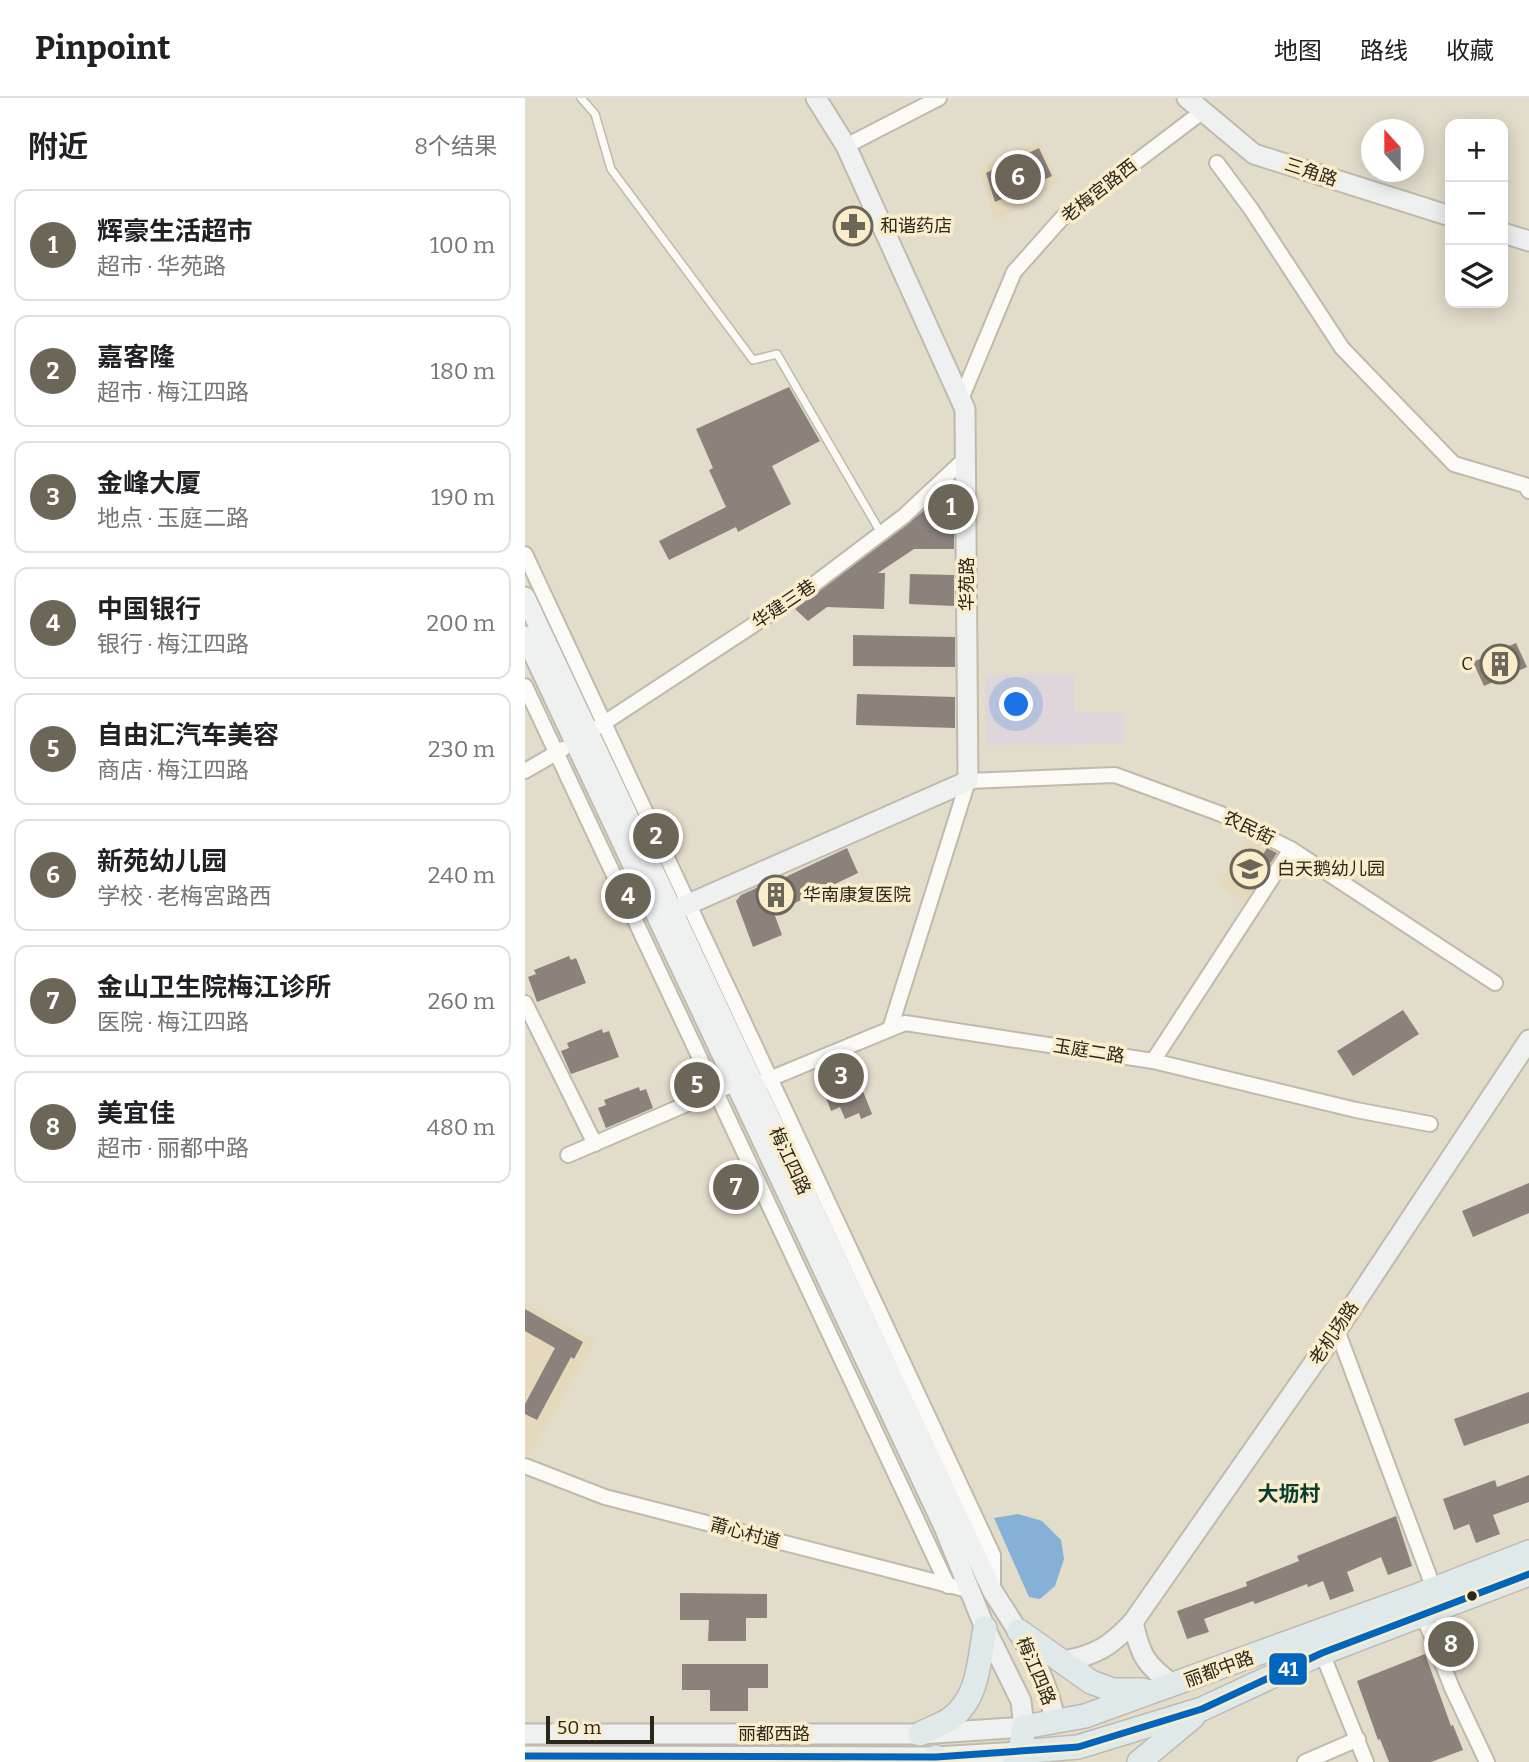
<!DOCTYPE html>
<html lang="zh">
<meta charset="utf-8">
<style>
:root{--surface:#fff;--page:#f2f2f2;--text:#202124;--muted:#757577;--line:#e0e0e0;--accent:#6c6658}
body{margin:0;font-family:Bitter,"Noto Sans SC",serif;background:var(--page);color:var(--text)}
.controls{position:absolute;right:21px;top:21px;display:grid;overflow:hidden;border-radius:14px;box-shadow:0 4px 18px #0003}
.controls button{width:63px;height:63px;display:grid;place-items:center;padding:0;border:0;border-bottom:2px solid var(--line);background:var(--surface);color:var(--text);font:35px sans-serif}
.compass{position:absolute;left:836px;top:21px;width:63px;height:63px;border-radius:50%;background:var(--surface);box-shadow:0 4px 18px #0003;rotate:339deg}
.scale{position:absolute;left:21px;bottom:18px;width:108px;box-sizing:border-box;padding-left:7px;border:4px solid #2c271b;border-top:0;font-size:19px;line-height:24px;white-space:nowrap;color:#2c271b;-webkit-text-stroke:5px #faedcc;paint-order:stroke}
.you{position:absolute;left:492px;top:607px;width:24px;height:24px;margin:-18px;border:5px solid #fff;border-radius:50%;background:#1a73e8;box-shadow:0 0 0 10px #1a73e833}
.badge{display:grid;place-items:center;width:46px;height:46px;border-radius:50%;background:var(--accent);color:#fff;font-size:23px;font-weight:700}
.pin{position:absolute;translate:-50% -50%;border:4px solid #fff;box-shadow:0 2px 7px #0006}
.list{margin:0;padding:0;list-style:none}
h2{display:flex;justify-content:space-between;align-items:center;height:91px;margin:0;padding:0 28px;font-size:30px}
h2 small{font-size:23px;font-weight:400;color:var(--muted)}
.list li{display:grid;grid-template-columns:46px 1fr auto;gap:21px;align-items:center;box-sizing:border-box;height:112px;margin:0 14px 14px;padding:0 14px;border:2px solid var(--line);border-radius:14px}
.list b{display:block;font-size:26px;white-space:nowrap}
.list p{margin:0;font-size:23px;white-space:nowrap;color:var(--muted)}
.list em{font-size:23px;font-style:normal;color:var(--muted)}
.icon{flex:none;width:38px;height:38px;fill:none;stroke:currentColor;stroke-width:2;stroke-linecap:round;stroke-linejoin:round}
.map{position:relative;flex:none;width:1004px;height:1664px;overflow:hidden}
header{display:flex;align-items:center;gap:42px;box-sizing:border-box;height:98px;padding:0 35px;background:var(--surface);border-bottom:2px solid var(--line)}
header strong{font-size:33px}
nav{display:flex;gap:38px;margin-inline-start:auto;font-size:24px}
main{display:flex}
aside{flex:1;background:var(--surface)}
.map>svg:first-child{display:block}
.commercial{fill:#ded6da}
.built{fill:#e4d9bb}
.water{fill:#84b1d5}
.building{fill:#8b827c}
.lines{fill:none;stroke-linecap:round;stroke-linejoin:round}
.lane-casing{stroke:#c0baac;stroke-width:10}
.street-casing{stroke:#c0baac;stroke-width:18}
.secondary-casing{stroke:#c0baac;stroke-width:23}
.primary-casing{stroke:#bfbbb2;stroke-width:26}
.lane{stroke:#fbfaf7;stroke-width:7}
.street{stroke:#fbfaf7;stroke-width:14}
.secondary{stroke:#eef1ef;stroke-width:19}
.primary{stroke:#e0e9e9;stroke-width:23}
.bus-1-casing{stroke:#faedcc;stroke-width:12}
.bus-1{stroke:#0065bd;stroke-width:7}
.bus-dot{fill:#2c271b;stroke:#faedcc;stroke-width:2.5}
.labels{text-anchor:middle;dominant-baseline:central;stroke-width:7;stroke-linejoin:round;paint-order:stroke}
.street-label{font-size:18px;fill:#2c271b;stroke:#faedcc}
.poi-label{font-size:18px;fill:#2c271b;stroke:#faedcc;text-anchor:start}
.quarter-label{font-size:21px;font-weight:bold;fill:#073e30;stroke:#faedcc}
.line-badge{stroke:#faedcc;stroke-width:2.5}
.badge-label{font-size:19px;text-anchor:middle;font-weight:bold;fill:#fff}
</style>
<header>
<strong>Pinpoint</strong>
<nav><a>地图</a><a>路线</a><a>收藏</a></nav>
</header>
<main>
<aside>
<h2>附近<small>8个结果</small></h2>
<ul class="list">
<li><span class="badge">1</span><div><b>辉豪生活超市</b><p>超市 · 华苑路</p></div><em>100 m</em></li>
<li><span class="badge">2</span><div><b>嘉客隆</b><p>超市 · 梅江四路</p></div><em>180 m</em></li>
<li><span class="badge">3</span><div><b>金峰大厦</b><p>地点 · 玉庭二路</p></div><em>190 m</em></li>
<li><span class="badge">4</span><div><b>中国银行</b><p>银行 · 梅江四路</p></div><em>200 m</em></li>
<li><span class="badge">5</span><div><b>自由汇汽车美容</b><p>商店 · 梅江四路</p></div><em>230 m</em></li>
<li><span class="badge">6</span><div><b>新苑幼儿园</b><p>学校 · 老梅宮路西</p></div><em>240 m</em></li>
<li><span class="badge">7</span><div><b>金山卫生院梅江诊所</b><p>医院 · 梅江四路</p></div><em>260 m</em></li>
<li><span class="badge">8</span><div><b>美宜佳</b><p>超市 · 丽都中路</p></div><em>480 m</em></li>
</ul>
</aside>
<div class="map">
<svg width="1004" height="1664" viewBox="0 0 1004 1664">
<rect width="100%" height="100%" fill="#e2dcca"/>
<!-- commercial -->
<polygon class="commercial" points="550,576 550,615 598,614 599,646 461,647 460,577"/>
<!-- built -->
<g class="built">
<polygon points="515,43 534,86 471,123 454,71"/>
<polygon points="726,736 756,755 723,807 693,787"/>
<polygon points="0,1206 70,1243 0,1365"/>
</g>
<!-- water -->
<polygon class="water" points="493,1416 517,1423 536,1442 539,1461 530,1488 515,1501 504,1499 469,1420"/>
<!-- building -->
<g class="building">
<polygon points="514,50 527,78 470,104 461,75"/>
<polygon points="264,289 295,343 247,368 266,406 213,434 211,429 144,462 134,443 201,409 184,372 188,370 171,331"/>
<polygon points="405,408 420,410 429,417 429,451 389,451 353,475 360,475 359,511 302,509 283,523 270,511"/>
<polygon points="385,476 429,477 429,508 384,506"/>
<polygon points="328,537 430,539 430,569 328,568"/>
<polygon points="991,545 1002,569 959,588 948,564"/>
<polygon points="332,596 430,599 430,630 331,627"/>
<polygon points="322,750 333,775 249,815 257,837 228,849 211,803 216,797 251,781 252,783"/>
<polygon points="742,750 752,755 729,790 720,785"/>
<polygon points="44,858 46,862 51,860 61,885 12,904 3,879 11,876 9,872"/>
<polygon points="878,912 894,936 828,978 812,953"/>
<polygon points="77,931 78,935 84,933 94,959 46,976 36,953 44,950 42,945"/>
<polygon points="324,958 347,1016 336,1021 334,1015 320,1021 315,1009 306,1013 297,989 303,987 296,970"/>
<polygon points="114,989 115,993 121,991 128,1010 81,1030 73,1010 81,1007 79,1002"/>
<polygon points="215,1073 226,1098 207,1106 196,1081"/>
<polygon points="1004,1085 1004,1115 948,1139 937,1113"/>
<polygon points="0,1211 58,1244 49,1261 46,1259 12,1322 0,1316 0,1306 30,1250 0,1233"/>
<polygon points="1004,1294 1004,1325 939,1348 929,1321"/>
<polygon points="1004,1377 1004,1404 968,1417 975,1436 951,1445 944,1426 929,1432 918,1401 970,1382 972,1389"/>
<polygon points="871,1418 887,1468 863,1477 856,1459 822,1474 829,1493 805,1502 798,1483 783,1489 782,1486 730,1506 728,1503 679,1521 684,1534 662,1541 652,1513 722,1488 721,1484 774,1463 772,1458"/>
<polygon points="155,1495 242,1496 242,1520 221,1520 221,1543 183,1543 184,1522 155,1522"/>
<polygon points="900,1556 926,1628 928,1627 938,1652 906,1664 864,1664 855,1641 853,1642 832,1583"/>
<polygon points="157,1566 243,1566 243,1590 223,1590 223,1613 185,1613 185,1592 157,1592"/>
</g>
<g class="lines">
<defs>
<polyline id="lane" points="56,0 70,16 86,71 228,262 252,256 356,435"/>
<g id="street">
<polyline points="321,48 414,0"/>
<polyline points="692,65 726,111 817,250 929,366 1000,387 1004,393"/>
<polyline points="436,301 489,174 537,120 678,13"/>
<polyline points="0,456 468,1457 468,1489"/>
<polyline points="0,588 423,1488"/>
<polyline points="73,629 280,493 379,418 441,360"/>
<polyline points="0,673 38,651"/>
<polyline points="0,905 70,1046"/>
<polyline points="365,931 443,683 590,677 696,716 766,751 970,885"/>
<polyline points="628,963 766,751"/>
<polyline points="237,984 380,925 628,963 831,1012 905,1026"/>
<polyline points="43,1057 218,982"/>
<polyline points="812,1232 909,1491"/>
<polyline points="0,1368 80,1399 443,1492"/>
<polyline points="898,1517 927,1590 962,1664"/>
<polyline points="797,1555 841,1664"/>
<polyline points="780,1664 833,1641"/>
</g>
<g id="secondary">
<polyline points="662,0 729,56 925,118"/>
<polyline points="978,135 1004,143"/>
<path d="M 0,499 L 468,1494 C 494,1534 523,1577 530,1624"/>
<polyline points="0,538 419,1429 460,1530 496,1603 499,1629 395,1636 0,1636"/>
<polyline points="148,813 443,683 440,311 321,48 291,0"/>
<path d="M 608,1524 C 615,1557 621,1568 649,1587"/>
<path d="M 539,1563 C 571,1557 586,1548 608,1524 L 812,1232 L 1004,942"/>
<polyline points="0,1658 411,1659 495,1654"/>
</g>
<g id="primary">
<polyline points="494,1533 566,1584 588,1592 618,1592"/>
<path d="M 395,1636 C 404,1631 416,1627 425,1621 C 454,1601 454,1562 460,1530"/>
<polyline points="495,1654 553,1649 677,1611 797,1555 1004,1476"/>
<polyline points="411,1659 418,1664"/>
<polyline points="490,1664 495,1654 499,1629 560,1618 891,1498 1004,1454"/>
<polyline points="614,1664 668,1619"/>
</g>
</defs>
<!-- lane casing -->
<use href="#lane" class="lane-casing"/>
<!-- street casing -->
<use href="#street" class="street-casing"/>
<!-- secondary casing -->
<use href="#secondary" class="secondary-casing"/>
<!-- primary casing -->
<use href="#primary" class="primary-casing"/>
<!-- lane -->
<use href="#lane" class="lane"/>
<!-- street -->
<use href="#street" class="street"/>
<!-- secondary -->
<use href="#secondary" class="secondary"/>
<!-- primary -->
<use href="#primary" class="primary"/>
<defs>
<polyline id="bus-1" points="0,1658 411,1659 553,1649 677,1611 797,1555 1004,1476"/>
</defs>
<!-- bus-1 casing -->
<use href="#bus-1" class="bus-1-casing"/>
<!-- bus-1 -->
<use href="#bus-1" class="bus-1"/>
</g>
<!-- icons -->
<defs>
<symbol id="pharmacy-ring" viewBox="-11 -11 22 22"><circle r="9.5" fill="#faedcc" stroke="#6c6658" stroke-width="1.5"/><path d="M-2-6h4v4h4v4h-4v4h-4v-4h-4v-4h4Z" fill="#6c6658"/></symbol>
<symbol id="building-ring" viewBox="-11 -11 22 22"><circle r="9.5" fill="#faedcc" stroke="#6c6658" stroke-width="1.5"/><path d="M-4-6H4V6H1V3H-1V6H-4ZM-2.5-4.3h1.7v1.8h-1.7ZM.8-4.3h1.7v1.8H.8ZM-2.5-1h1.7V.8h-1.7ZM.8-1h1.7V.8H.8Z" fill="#6c6658"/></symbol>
<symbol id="school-ring" viewBox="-11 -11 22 22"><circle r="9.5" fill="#faedcc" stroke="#6c6658" stroke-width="1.5"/><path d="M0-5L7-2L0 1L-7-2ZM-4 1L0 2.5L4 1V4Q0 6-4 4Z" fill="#6c6658"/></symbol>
</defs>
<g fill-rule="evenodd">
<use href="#pharmacy-ring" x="306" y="106" width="44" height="44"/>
<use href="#building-ring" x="953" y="544" width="44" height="44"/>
<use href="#school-ring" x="703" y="749" width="44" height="44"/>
<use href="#building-ring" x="229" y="775" width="44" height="44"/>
</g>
<!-- markers -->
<circle class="bus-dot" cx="947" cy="1498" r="6"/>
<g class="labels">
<!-- street labels -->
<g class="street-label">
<text transform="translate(786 74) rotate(18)">三角路</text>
<text transform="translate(574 93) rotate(-38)">老梅宮路西</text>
<text transform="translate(442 486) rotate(-90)">华苑路</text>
<text transform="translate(259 506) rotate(-34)">华建三巷</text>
<text transform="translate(724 730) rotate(26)">农民街</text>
<text transform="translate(564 953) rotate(9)">玉庭二路</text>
<text transform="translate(265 1063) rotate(65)">梅江四路</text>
<text transform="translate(809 1235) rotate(-56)">老机场路</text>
<text transform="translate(220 1435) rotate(15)">莆心村道</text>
<text transform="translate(694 1571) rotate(-20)">丽都中路</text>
<text transform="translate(511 1573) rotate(67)">梅江四路</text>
<text x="249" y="1636">丽都西路</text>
</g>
<!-- poi labels -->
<g class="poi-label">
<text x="355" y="128">和谐药店</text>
<text x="948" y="566" text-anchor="end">C</text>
<text x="752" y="771">白天鹅幼儿园</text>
<text x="278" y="797">华南康复医院</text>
</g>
<!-- quarter labels -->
<g class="quarter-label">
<text x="764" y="1396">大坜村</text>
</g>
</g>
<rect class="line-badge" x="743" y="1554" width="40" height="34" rx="7" fill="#0065bd"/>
<g class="badge-label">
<text x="763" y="1578">41</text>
</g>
</svg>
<div class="controls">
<button>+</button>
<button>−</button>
<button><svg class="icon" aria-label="layers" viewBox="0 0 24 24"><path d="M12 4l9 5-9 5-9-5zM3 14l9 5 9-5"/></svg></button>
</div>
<svg class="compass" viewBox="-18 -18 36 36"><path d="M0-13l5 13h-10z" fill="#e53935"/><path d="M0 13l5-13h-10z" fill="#757577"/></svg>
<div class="scale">50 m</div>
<div class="you"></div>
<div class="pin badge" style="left:426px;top:409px">1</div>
<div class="pin badge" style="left:131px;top:738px">2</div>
<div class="pin badge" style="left:316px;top:978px">3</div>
<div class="pin badge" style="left:103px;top:798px">4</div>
<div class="pin badge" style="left:172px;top:987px">5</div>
<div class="pin badge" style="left:493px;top:79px">6</div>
<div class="pin badge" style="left:211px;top:1089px">7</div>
<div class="pin badge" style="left:926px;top:1546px">8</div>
</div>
</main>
